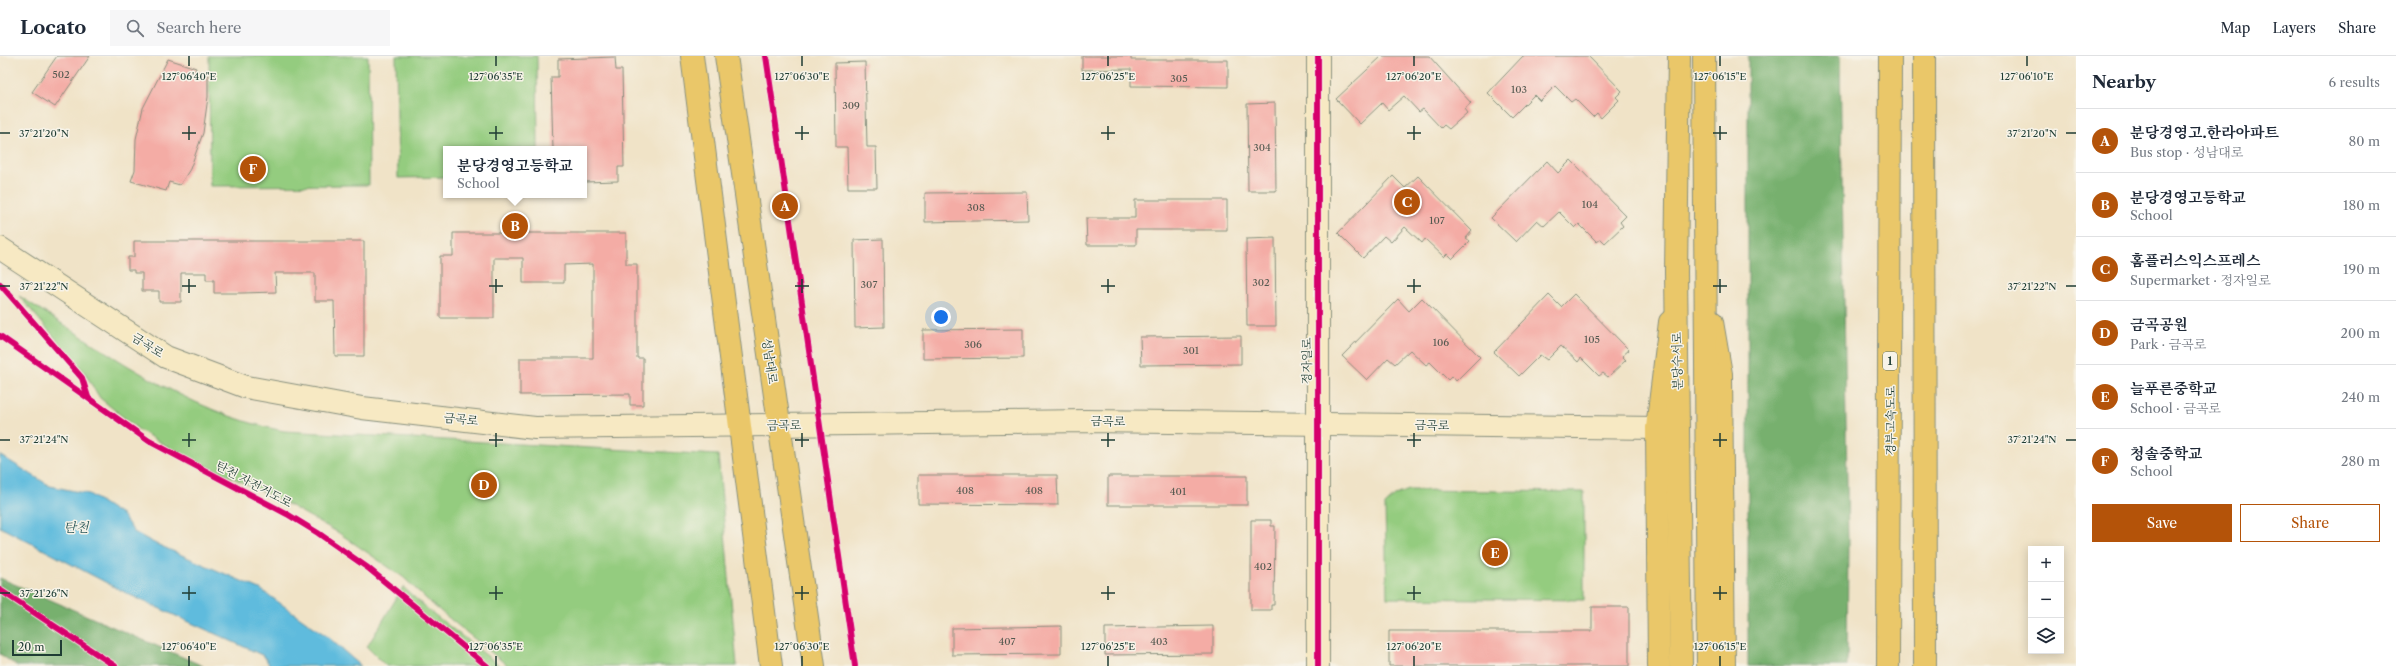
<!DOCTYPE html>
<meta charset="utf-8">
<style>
:root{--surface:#fff;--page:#f6f6f7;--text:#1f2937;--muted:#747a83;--line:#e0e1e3;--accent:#b45309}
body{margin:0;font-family:"Libre Caslon Text","Noto Serif KR",serif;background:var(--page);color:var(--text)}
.controls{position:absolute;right:12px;bottom:12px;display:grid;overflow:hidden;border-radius:0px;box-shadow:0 2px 10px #0003}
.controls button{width:36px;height:36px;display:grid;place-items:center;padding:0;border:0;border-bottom:1px solid var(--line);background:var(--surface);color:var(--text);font:20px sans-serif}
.scale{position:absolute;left:12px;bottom:10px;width:50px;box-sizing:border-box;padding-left:4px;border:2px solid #1f3d34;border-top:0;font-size:11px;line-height:14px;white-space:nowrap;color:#1f3d34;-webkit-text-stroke:3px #f7f3e8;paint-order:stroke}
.you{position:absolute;left:941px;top:261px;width:14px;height:14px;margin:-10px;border:3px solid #fff;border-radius:50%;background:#1a73e8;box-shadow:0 0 0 6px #1a73e833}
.badge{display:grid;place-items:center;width:26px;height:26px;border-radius:50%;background:var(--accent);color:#fff;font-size:13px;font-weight:700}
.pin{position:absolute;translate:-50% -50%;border:2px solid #fff;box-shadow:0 1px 4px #0006}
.popup{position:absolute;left:443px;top:90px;width:144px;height:52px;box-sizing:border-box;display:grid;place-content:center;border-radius:0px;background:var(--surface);filter:drop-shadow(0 1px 3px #0005);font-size:13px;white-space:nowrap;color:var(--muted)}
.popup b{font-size:15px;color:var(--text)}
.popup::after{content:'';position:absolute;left:50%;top:100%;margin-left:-8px;border:8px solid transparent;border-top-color:var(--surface)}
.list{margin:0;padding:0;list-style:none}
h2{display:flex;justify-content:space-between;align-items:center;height:52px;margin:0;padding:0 16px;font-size:17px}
h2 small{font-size:13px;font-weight:400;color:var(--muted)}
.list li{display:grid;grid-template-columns:26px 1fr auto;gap:12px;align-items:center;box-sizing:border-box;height:64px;padding:0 16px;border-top:1px solid var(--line)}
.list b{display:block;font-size:15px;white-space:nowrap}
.list p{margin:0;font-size:13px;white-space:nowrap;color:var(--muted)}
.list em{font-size:13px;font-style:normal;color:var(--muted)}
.actions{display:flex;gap:8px;padding:12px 16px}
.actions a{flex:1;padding:9px 0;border:1px solid var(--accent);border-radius:0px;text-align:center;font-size:14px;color:var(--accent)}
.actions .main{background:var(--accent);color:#fff}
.icon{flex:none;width:22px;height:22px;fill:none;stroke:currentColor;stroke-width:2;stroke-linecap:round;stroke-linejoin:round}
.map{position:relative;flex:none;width:2076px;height:610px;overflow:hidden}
header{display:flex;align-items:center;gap:24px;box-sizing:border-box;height:56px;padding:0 20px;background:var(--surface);border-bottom:1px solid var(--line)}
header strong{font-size:19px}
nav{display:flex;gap:22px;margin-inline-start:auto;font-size:14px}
.search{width:280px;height:36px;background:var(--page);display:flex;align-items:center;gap:10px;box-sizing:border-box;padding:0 14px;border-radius:0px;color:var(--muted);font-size:15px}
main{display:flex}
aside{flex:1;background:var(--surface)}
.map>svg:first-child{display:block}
.green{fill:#94cc7f;stroke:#5a845a}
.forest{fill:#77b06e;stroke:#4b7651}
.water{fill:#5fbbdd;stroke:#3f7c88}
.building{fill:#f4aca5}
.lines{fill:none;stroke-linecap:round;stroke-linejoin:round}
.secondary-casing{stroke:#88907e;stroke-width:24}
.primary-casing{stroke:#88907e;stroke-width:24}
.highway-casing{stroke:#88907e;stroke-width:24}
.secondary{stroke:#f7e9c3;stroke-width:22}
.primary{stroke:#eac769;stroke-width:22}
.highway{stroke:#eac769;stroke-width:22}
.cycleway-casing{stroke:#f7f3e8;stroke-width:8}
.cycleway{stroke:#d6006c;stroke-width:6}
.ticks{fill:none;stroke:#1f3d34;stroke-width:1.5}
.labels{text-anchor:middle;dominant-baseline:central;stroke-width:3;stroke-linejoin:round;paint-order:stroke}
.number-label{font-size:10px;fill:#545950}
.shield{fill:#f7f3e8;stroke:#60746a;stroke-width:1}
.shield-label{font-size:11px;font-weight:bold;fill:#1f3d34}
.street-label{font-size:12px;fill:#1f3d34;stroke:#f7f3e8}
.water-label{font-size:13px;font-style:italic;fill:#2f5c5e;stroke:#f7f3e8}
.ticks-label{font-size:10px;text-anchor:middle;fill:#1f3d34;stroke:#f7f3e8;stroke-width:3;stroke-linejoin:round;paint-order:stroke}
</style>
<header>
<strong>Locato</strong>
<div class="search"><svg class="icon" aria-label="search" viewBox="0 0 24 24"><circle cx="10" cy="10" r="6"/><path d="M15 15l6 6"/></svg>Search here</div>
<nav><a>Map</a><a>Layers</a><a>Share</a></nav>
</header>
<main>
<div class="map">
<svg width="2076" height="610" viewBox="0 0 2076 610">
<rect width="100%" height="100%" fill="#f7f3e8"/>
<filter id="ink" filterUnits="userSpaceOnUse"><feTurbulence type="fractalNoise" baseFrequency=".025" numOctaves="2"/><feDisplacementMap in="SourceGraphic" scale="8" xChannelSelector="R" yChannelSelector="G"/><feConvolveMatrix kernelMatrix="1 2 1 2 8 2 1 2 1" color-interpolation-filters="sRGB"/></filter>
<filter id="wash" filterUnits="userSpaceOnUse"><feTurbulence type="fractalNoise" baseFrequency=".012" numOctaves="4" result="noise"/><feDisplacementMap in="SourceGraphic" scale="16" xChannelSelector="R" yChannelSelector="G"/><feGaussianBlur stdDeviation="0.9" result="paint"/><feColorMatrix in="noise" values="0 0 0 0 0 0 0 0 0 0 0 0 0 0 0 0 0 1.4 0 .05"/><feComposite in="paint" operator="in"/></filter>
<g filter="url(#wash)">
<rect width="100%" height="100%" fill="#f0e3c7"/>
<!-- green -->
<g class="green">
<polygon points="209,0 368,0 369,129 210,130"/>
<polygon points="396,0 537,0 538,93 446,93 446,121 398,122"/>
<path d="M 19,240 C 102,292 186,357 284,375 L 718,399 L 737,610 L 508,610 L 433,549 L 403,521 L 339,477 L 275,441 L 184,400 L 139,374 L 100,342 L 82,313 Z"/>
<polygon points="1409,434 1584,436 1584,544 1387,542 1385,449 1396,439"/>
<polygon points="403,531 426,552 500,610 386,610 367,591"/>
</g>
<!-- forest -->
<g class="forest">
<polygon points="1748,0 1840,0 1848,486 1847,610 1748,610"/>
<polygon points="0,522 203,610 17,610 0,598"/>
</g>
<!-- water -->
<polygon class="water" points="0,399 50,430 89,438 123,460 134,476 154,487 260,533 328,581 361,610 270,610 264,600 130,539 0,471"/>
<g id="blocks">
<!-- building -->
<g class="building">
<polygon points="57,0 90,0 55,51 32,36"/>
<polygon points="1082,0 1131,0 1131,4 1228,4 1228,31 1131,30 1131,13 1082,14"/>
<polygon points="1382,0 1429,0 1471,47 1464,53 1467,57 1449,73 1444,69 1441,72 1423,53 1419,56 1404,40 1388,54 1382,47 1360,68 1336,43"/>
<polygon points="1523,0 1588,0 1622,35 1616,41 1619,44 1601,62 1597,57 1593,61 1575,43 1571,46 1555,30 1540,45 1534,39 1512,61 1488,37"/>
<polygon points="615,1 616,14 622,14 624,111 618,111 618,125 584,126 584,93 553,93 551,21 558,21 558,3"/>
<polygon points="168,3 196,12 195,15 208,19 208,41 203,77 190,113 180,129 169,126 166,135 131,125 135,114 136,83 143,52"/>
<polygon points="865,6 867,91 876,91 877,132 848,132 847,91 836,91 835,7"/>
<polygon points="1275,47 1276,135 1248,135 1247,48"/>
<polygon points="1571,104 1626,160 1620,166 1623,170 1605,187 1601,183 1597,186 1579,168 1575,172 1559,156 1544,170 1537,164 1516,186 1491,162 1547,105 1558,117"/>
<polygon points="1393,120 1405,132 1418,120 1472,175 1466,182 1470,185 1452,203 1447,198 1444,201 1425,183 1422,187 1405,171 1391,186 1384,180 1363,202 1338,177"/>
<polygon points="1027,136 1028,164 925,166 925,137"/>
<polygon points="1135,144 1227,144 1227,174 1136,174 1136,189 1087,189 1086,162 1135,162"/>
<polygon points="453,177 626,177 626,208 637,208 637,302 643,302 643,349 630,349 630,338 520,339 520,302 593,302 593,208 564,209 564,227 523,227 523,202 494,202 494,262 440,262 440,200 453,200"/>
<polygon points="1275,182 1276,270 1247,270 1246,183"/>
<polygon points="883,183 884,271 855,272 854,184"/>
<polygon points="134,185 364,185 364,300 335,300 334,245 315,245 315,217 275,217 276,236 242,237 214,237 214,224 206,224 206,217 181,217 181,246 159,246 159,235 142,235 142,217 134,217 134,214 128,214 128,201 134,201"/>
<polygon points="1574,238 1629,294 1622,300 1626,304 1608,321 1603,317 1599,320 1581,302 1578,306 1561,290 1547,304 1540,299 1519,320 1494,296 1549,239 1561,251"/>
<polygon points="1422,242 1480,301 1456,325 1452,320 1448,324 1430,306 1426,309 1410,294 1395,308 1388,302 1367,324 1342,300 1398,243 1409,255"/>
<polygon points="1023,273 1023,302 923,303 923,274"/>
<polygon points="1241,280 1241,308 1141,309 1140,281"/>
<polygon points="918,419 1057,419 1058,449 918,448"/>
<rect x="1108" y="420" width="139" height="29"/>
<polygon points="1251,464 1271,464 1271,470 1275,470 1274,549 1271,549 1271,554 1251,554"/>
<polygon points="1592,551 1629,551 1629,610 1389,610 1389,575 1592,575"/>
<polygon points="1061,570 1061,598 952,599 952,572"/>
<polygon points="1213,570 1213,598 1105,599 1105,572"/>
</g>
</g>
</g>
<g filter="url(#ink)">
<use href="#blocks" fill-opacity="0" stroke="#88907e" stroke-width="1"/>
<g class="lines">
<defs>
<g id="secondary">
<polyline points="0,192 166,301 246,331 362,352 535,372 1086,365 1657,372"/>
<polyline points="1318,610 1318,0"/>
</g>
<g id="primary">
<polyline points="692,0 771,610"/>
<polyline points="726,0 814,610"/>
<polyline points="1712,266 1721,318 1724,610"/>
<polyline points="1659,610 1657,372 1670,266"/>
</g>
<g id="highway">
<polyline points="1679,0 1676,216 1681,610"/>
<polyline points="1704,0 1708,610"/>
<polyline points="1924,0 1925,610"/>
<polyline points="1888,610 1890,0"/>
</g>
</defs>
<!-- secondary casing -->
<use href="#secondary" class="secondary-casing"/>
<!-- primary casing -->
<use href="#primary" class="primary-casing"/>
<!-- highway casing -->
<use href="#highway" class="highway-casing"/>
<!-- secondary -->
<use href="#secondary" class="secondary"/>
<!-- primary -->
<use href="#primary" class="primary"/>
<!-- highway -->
<use href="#highway" class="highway"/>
<defs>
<g id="cycleway">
<polyline points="766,0 855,610"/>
<polyline points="0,228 82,322 88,341"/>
<polyline points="0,280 149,385 287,458 318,477 368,512 487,610"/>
<polyline points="0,534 115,610"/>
<polyline points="1318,610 1318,0"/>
</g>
</defs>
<!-- cycleway casing -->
<use href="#cycleway" class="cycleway-casing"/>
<!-- cycleway -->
<use href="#cycleway" class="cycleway"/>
</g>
</g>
<!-- ticks -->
<path class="ticks" d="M 189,0 L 189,10M 496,0 L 496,10M 802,0 L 802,10M 1108,0 L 1108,10M 1414,0 L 1414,10M 1720,0 L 1720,10M 2027,0 L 2027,10M 189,70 L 189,84M 496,70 L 496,84M 802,70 L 802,84M 1108,70 L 1108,84M 1414,70 L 1414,84M 1720,70 L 1720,84M 0,77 L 10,77M 182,77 L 196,77M 489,77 L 503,77M 795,77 L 809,77M 1101,77 L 1115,77M 1407,77 L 1421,77M 1713,77 L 1727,77M 2066,77 L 2076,77M 189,223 L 189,237M 496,223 L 496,237M 802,223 L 802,237M 1108,223 L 1108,237M 1414,223 L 1414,237M 1720,223 L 1720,237M 0,230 L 10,230M 182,230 L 196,230M 489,230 L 503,230M 795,230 L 809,230M 1101,230 L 1115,230M 1407,230 L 1421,230M 1713,230 L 1727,230M 2066,230 L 2076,230M 189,377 L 189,391M 496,377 L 496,391M 802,377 L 802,391M 1108,377 L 1108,391M 1414,377 L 1414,391M 1720,377 L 1720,391M 0,384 L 10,384M 182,384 L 196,384M 489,384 L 503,384M 795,384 L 809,384M 1101,384 L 1115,384M 1407,384 L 1421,384M 1713,384 L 1727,384M 2066,384 L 2076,384M 189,530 L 189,544M 496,530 L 496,544M 802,530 L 802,544M 1108,530 L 1108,544M 1414,530 L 1414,544M 1720,530 L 1720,544M 0,537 L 10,537M 182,537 L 196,537M 489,537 L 503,537M 795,537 L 809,537M 1101,537 L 1115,537M 1407,537 L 1421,537M 1713,537 L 1727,537M 189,600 L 189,610M 496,600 L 496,610M 802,600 L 802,610M 1108,600 L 1108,610M 1414,600 L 1414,610M 1720,600 L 1720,610"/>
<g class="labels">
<!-- number labels -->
<g class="number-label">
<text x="61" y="18">502</text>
<text x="1179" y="22">305</text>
<text x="1519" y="33">103</text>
<text x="851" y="49">309</text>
<text x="1262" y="91">304</text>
<text x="1590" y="148">104</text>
<text x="976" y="151">308</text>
<text x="1437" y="164">107</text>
<text x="1261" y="226">302</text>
<text x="869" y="228">307</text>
<text x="1592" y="283">105</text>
<text x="1441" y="286">106</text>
<text x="973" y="288">306</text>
<text x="1191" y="294">301</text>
<text x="965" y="434">408</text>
<text x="1034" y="434">408</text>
<text x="1178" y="435">401</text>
<text x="1263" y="510">402</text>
<text x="1007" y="585">407</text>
<text x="1159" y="585">403</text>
</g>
<!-- shield labels -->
<rect class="shield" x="1883" y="296" width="14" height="18" rx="3"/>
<g class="shield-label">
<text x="1890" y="305">1</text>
</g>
<!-- street labels -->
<g class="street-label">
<text transform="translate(148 289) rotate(32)">금곡로</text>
<text transform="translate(770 305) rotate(82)">성남대로</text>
<text transform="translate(1306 305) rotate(-90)">정자일로</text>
<text transform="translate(1677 305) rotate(-91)">분당수서로</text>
<text transform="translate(461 363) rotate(6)">금곡로</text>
<text transform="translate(1108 365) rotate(1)">금곡로</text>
<text transform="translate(1890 365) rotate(-90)">경부고속도로</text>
<text transform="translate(784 369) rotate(-1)">금곡로</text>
<text transform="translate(1432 369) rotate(1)">금곡로</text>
<text transform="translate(254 428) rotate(28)">탄천 자전거도로</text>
</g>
<!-- water labels -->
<g class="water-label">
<text x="76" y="471">탄천</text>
</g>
</g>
<g class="ticks-label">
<text x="189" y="24">127°06'40"E</text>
<text x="496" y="24">127°06'35"E</text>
<text x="802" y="24">127°06'30"E</text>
<text x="1108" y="24">127°06'25"E</text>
<text x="1414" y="24">127°06'20"E</text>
<text x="1720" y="24">127°06'15"E</text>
<text x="2027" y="24">127°06'10"E</text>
<text x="2032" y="81">37°21'20"N</text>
<text x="44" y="81">37°21'20"N</text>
<text x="2032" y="234">37°21'22"N</text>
<text x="44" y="234">37°21'22"N</text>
<text x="2032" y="387">37°21'24"N</text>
<text x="44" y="387">37°21'24"N</text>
<text x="44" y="541">37°21'26"N</text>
<text x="189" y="594">127°06'40"E</text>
<text x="496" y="594">127°06'35"E</text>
<text x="802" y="594">127°06'30"E</text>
<text x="1108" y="594">127°06'25"E</text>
<text x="1414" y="594">127°06'20"E</text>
<text x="1720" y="594">127°06'15"E</text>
</g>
</svg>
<div class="controls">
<button>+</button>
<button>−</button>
<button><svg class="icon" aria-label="layers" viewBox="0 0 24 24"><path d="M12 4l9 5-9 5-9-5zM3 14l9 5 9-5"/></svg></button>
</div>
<div class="scale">20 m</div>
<div class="you"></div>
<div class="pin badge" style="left:785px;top:150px">A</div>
<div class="pin badge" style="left:515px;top:170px">B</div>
<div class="popup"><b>분당경영고등학교</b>School</div>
<div class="pin badge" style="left:1407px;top:146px">C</div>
<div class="pin badge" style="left:484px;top:429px">D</div>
<div class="pin badge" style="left:1495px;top:497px">E</div>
<div class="pin badge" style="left:253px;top:113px">F</div>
</div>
<aside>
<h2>Nearby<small>6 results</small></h2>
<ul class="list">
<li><span class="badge">A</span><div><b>분당경영고.한라아파트</b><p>Bus stop · 성남대로</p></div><em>80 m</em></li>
<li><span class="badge">B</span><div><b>분당경영고등학교</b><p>School</p></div><em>180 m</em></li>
<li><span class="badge">C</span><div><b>홈플러스익스프레스</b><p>Supermarket · 정자일로</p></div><em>190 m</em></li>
<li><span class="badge">D</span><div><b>금곡공원</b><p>Park · 금곡로</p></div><em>200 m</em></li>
<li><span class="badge">E</span><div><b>늘푸른중학교</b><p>School · 금곡로</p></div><em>240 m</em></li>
<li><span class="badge">F</span><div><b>청솔중학교</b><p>School</p></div><em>280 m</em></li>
</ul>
<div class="actions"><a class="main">Save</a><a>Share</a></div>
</aside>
</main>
